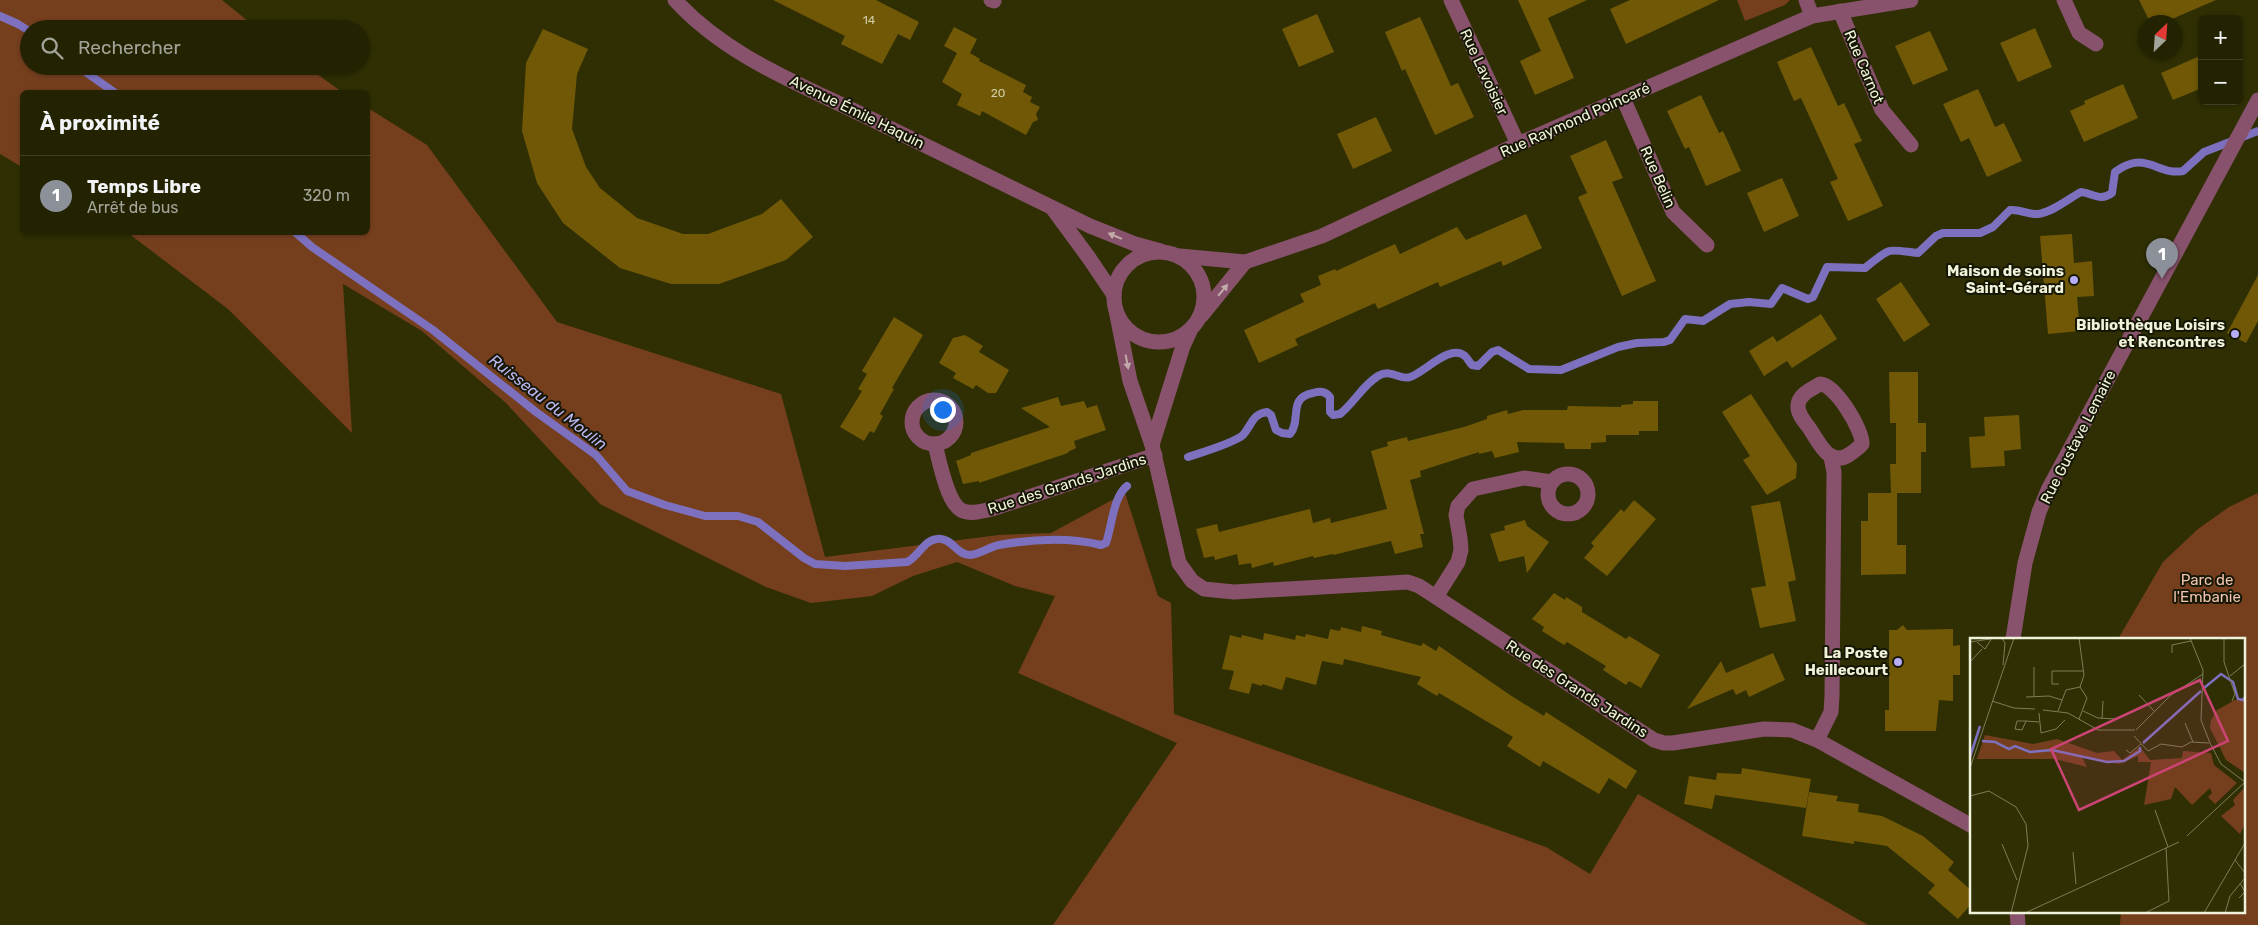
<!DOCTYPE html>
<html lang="fr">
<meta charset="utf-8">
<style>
:root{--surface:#232302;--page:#2b2b0c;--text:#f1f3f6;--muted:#a3a499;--line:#404024;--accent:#8c9099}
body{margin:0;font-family:Rubik,sans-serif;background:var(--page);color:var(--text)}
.controls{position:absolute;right:15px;top:15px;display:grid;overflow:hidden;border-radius:8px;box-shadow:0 1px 4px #0004}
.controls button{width:45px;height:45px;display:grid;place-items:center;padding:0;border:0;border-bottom:1px solid var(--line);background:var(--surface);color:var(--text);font:25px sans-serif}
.compass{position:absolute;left:2138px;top:15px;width:45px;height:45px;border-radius:50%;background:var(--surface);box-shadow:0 1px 4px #0004;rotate:25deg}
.you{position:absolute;left:942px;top:409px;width:18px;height:18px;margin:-12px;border:4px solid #fff;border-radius:50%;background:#1a73e8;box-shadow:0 0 0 8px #1a73e833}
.badge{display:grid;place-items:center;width:32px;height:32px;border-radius:50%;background:var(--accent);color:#fff;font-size:16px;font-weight:700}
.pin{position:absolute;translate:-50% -41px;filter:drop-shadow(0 1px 2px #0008)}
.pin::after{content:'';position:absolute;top:26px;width:18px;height:15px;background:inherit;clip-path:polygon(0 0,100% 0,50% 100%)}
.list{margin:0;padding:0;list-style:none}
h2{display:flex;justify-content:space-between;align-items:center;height:65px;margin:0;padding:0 20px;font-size:21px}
h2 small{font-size:16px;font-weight:400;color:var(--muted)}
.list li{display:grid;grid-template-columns:32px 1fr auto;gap:15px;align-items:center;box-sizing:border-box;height:80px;padding:0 20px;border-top:1px solid var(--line)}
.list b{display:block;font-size:19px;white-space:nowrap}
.list p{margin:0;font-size:16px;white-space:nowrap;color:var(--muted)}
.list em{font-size:16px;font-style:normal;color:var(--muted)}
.icon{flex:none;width:28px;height:28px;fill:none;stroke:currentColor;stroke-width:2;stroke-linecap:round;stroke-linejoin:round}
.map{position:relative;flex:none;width:2258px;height:925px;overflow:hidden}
.search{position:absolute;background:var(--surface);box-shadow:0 1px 4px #0004;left:20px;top:20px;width:350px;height:55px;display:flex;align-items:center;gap:12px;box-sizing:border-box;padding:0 18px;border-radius:28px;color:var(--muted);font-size:19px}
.panel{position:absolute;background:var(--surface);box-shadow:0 1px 4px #0004;left:20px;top:90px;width:350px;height:145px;border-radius:8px}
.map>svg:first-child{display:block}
.green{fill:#753f1e}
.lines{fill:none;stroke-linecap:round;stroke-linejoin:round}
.stream{stroke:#7d71bf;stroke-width:8}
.building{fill:#705807}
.minor{stroke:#88526c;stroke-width:15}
.oneway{fill:#c1aaa8}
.poi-dot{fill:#b6acf8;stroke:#161605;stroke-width:2}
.labels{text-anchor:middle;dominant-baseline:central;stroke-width:4;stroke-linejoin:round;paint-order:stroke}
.number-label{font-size:12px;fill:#d0cca5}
.street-label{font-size:15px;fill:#f0f2da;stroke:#161605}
.poi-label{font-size:15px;font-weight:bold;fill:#f0f2da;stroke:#161605;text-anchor:end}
.park-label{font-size:15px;fill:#f1c5ae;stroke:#161605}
.water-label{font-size:16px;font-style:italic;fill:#bdb6f5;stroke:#161605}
.inset-river{fill:none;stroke:#7d71bf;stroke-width:2.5}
.inset-road{fill:none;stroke:#7c7d59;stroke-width:1}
.view{fill:#cb4474;fill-opacity:0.15;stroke:#cb4474;stroke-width:2.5}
.inset-edge{fill:none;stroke:#f0f2da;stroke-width:2.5}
</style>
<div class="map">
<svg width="2258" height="925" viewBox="0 0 2258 925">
<rect width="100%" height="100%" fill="#2f2f03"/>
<!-- green -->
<g class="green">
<polygon points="0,0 222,0 258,29 29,29 29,66 306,66 342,92 22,92 22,167 0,154"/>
<polygon points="1737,0 1790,0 1785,5 1745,21"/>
<polygon points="368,108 427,145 557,322 781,394 825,557 999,535 1051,533 1125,493 1158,596 1171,603 1174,714 1546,847 1590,874 1638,794 1868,925 1053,925 1177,743 1018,673 1055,596 1015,586 957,562 913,576 872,596 811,603 766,587 600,504 506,403 422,331 343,284 352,433 228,309 128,233 368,232"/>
<polygon points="2258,493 2258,925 2120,925 2121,911 2244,911 2244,639 2118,639 2163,562 2198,529 2229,507"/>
</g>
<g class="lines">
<!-- stream -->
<g class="stream">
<polyline points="0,16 18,24 29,31"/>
<polyline points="77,66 114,92"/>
<path d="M 295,232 L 312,247 L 433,330 L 536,412 L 596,455 L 627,491 L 665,505 L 705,516 L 738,516 L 758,522 L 804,558 L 815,564 L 845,566 L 907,562 C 918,557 924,540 937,539 C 952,537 956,555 970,555 C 979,555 989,547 999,545 C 1033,539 1068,537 1101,545 L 1106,543 C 1112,526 1113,497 1127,486"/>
<path d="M 1188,457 C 1200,453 1234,443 1243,435 C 1252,425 1252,414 1267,412 L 1271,415 L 1276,430 L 1282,433 L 1290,434 C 1302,420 1287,398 1313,393 C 1320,391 1325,391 1330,397 L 1330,412 L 1333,415 L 1340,414 C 1354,403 1362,386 1378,376 C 1392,368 1400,381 1410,377 C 1424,373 1450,343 1465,356 C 1468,359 1469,362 1472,365 L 1478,366 L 1492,352 L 1498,350 L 1529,369 L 1561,370 L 1618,347 L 1637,343 L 1664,342 L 1670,340 L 1685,319 L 1703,321 L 1730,304 L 1749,302 L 1771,304 L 1782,288 L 1808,299 L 1813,297 L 1827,267 L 1865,268 C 1892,247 1884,249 1918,253 L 1936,236 L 1943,233 L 1980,233 L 1993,227 L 2010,210 C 2020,209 2029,215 2038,214 C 2053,212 2068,199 2081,192 C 2093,193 2100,202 2112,193 L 2115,172 C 2146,149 2157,176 2183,171 L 2204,152 L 2258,131"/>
</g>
</g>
<!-- building -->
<g class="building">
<polygon points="773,0 876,0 919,22 910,40 898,34 882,64 841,44 845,36"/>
<polygon points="1518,0 1587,0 1548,18 1574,78 1535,95 1520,61 1541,51"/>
<polygon points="1630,0 1719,0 1626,44 1610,9"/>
<polygon points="2139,0 2216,0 2165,22 2150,22"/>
<polygon points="1317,14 1334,52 1299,67 1282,29"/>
<polygon points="1420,17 1451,86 1458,83 1474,117 1435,135 1405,69 1402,71 1385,32"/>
<polygon points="954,27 977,39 970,53 980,59 979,61 1026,85 1023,92 1032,97 1030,102 1040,107 1036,114 1038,120 1033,122 1026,135 982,111 980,116 957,105 962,94 942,82 957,53 944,46"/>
<polygon points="2035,28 2052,67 2018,82 2000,43"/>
<polygon points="543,29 588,49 577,74 572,129 586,167 600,188 637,218 683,234 708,234 762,214 781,199 813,237 786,260 719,284 671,284 620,268 563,223 537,183 522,131 526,63"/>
<polygon points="1930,31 1948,70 1913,85 1895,46"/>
<polygon points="1811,47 1838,106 1844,103 1862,141 1854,144 1883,206 1848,221 1830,182 1838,179 1801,98 1794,101 1777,62"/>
<polygon points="2202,55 2202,88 2173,100 2161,73"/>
<polygon points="2123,84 2138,118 2084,142 2070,111 2085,104 2084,101"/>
<polygon points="1978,89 1995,127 2004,123 2022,161 1987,177 1969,138 1961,142 1943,104"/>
<polygon points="1701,95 1719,133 1723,131 1741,171 1706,186 1689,147 1685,149 1667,111"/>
<polygon points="1376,117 1392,151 1353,169 1337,134"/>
<polygon points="1606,140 1623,178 1612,182 1656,281 1622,296 1578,197 1587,193 1570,156"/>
<polygon points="1782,178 1799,216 1764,232 1747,193"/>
<polygon points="1526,214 1542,248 1503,266 1501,261 1440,287 1438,282 1378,309 1375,303 1295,339 1298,345 1259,363 1244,330 1304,302 1300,294 1321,285 1318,276 1335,269 1336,271 1395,244 1400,254 1457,227 1466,240"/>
<polygon points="2072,234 2074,263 2092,261 2094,296 2077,297 2080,331 2048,334 2040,236"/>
<polygon points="2258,275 2258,321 2246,343 2227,333"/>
<polygon points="1901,282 1930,325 1904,342 1876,299"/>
<polygon points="1821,314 1837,339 1792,368 1787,361 1764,376 1749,351 1773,336 1777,342"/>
<polygon points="894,317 923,335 892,388 894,389 880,414 883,416 874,433 870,431 864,441 840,427 862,391 858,389 867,374 862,371"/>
<polygon points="965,335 983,346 979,352 1009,370 996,393 988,393 976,385 973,389 953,378 956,373 939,363 953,338"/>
<polygon points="1889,372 1918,372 1918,423 1926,423 1926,452 1921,452 1921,493 1891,493 1890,464 1896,464 1896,423 1890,423"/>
<polygon points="1751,394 1797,464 1796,478 1767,495 1743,460 1750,456 1722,412"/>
<polygon points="1058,397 1061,406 1084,401 1087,408 1097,405 1106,430 1074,441 1076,448 1068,452 1068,453 979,483 979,481 963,484 956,461 971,455 971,453 1050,427 1021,408"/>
<polygon points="1633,401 1658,401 1658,431 1639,431 1639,435 1606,435 1606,442 1591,443 1591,449 1565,449 1564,443 1517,442 1519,452 1495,458 1492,451 1479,454 1479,452 1420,471 1421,477 1410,480 1424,534 1420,534 1423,547 1395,554 1391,541 1333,555 1333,554 1314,558 1313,556 1274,566 1273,562 1252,568 1251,563 1239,565 1237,554 1215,560 1214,556 1204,558 1196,529 1217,524 1219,532 1310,509 1313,523 1330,518 1331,523 1387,509 1371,451 1388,446 1387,442 1407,437 1408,441 1464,427 1487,419 1487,416 1507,410 1508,414 1523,410 1567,410 1568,406 1621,407 1621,405 1633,404"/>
<polygon points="2019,415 2021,449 2004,451 2005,466 1971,468 1969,437 1985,436 1984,417"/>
<polygon points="1868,493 1897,493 1897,545 1906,545 1906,574 1861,575 1861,521 1868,521"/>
<polygon points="1634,500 1656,519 1607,576 1584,558 1594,546 1591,543 1621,509 1624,512"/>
<polygon points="1780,501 1796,580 1788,582 1796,621 1760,628 1751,588 1766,586 1751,506"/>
<polygon points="1525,520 1527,526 1549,542 1527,573 1524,556 1499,562 1490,534 1505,530 1504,526"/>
<polygon points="1554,593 1565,600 1566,597 1582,607 1582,612 1626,639 1629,636 1660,655 1641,688 1629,681 1626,685 1603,670 1606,666 1567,642 1564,645 1542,631 1544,627 1532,619"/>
<polygon points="1903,625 1907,630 1953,629 1953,646 1960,645 1960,675 1953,675 1953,701 1939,700 1936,731 1885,731 1885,710 1889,710 1889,630 1897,630"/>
<polygon points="1362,626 1382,631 1381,635 1421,646 1423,643 1436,651 1439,646 1510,695 1544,716 1546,712 1637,771 1626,789 1609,778 1599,794 1543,761 1540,767 1507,746 1513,737 1439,693 1437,696 1417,684 1421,677 1344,659 1343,665 1322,661 1316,685 1286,677 1282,690 1262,684 1262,686 1252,683 1249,694 1229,689 1234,671 1222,669 1230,635 1241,638 1242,635 1263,640 1264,633 1295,640 1296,635 1305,637 1306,634 1328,639 1330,629 1340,631 1341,627 1361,632"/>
<polygon points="1773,653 1785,680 1749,697 1746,690 1736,695 1732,687 1733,689 1687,709 1721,661 1726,673"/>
<polygon points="1742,768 1811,779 1806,808 1715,795 1712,809 1684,804 1689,776 1716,780 1717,773 1741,774"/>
<polygon points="1809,792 1838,796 1836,801 1859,804 1858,812 1882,816 1923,836 1954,862 1948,870 1972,891 1972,903 1958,919 1928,893 1935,885 1887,846 1854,841 1854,844 1802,836"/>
</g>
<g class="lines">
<!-- minor -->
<g class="minor">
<path d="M 675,0 C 726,56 798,83 865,116 C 940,152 1015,189 1090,226 L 1135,244 L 1161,251"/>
<polyline points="991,0 994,1"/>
<polyline points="1451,0 1518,144"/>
<polyline points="1806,0 1812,16"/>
<polyline points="2064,0 2079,33 2096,44"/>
<polyline points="1840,11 1882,110 1911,145"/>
<polyline points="1623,98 1673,212 1707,245"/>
<polyline points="1053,209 1089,258 1114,295"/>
<circle cx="1159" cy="297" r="45"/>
<polyline points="1180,256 1245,262 1322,236 1518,144 1812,16 1911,0"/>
<polyline points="1117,315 1130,381 1152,445 1179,563 1192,581 1204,589 1234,592 1408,582 1419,586 1436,597 1654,740 1664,743 1673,743 1764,729 1792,730 1817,740 1972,826"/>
<polyline points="1202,315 1245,262"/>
<path d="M 1820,384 C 1835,384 1863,430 1862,444 C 1858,449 1854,451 1850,454 C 1830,468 1819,443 1810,429 C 1805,422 1797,414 1798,405 C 1799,394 1812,389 1820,384 Z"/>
<circle cx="934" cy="422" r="22"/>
<path d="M 935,444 C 939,460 947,502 961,510 C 970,515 983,511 992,509 L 1155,455"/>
<polyline points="1152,445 1183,346 1190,331"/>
<circle cx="1568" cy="494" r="20"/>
<polyline points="1436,597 1458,562 1461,550 1460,538 1456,515 1458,506 1473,489 1524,478 1552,482"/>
<polyline points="2013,639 2025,563 2039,512 2049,488 2258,100"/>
<polyline points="1817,740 1831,712 1832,696 1834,472 1831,457"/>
<polyline points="2017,911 2018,925"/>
</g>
</g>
<!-- one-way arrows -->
<defs><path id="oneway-solid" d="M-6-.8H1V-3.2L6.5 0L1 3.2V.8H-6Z" transform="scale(1.25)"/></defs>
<g class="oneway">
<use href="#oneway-solid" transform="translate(1115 236) rotate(-157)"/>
<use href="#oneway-solid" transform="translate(1223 290) rotate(-50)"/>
<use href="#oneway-solid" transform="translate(1127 362) rotate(79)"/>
</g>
<!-- markers -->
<g class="poi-dot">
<circle cx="2074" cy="280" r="5"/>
<circle cx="2235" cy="334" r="5"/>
<circle cx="1898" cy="662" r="5"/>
</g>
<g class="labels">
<!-- number labels -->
<g class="number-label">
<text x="869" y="20">14</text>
<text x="998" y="93">20</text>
</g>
<!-- street labels -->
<g class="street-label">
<text transform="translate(1864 67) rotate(67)">Rue Carnot</text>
<text transform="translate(1484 72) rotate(65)">Rue Lavoisier</text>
<text transform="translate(857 112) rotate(26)">Avenue Émile Haquin</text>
<text transform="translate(1575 120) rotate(-24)">Rue Raymond Poincaré</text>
<text transform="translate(1658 177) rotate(66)">Rue Belin</text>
<text transform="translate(2078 437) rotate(-63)">Rue Gustave Lemaire</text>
<text transform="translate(1067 484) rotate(-18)">Rue des Grands Jardins</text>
<text transform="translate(1577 689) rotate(33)">Rue des Grands Jardins</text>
</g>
<!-- poi labels -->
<g class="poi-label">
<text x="2064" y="271">Maison de soins<tspan x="2064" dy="17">Saint-Gérard</tspan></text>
<text x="2225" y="325">Bibliothèque Loisirs<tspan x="2225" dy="17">et Rencontres</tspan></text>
<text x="1888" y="653">La Poste<tspan x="1888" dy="17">Heillecourt</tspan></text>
</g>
<!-- park labels -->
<g class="park-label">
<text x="2207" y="580">Parc de<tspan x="2207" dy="17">l'Embanie</tspan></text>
</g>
<!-- water labels -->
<g class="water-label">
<text transform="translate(548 402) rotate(38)">Ruisseau du Moulin</text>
</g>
</g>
<!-- overview -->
<g transform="translate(1970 638)">
<rect width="275" height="275" fill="#2f2f03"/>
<path d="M 275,61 L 275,135 L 256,122 L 240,90 L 241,82 L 247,72 L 265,62 ZM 15,97 L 63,106 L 87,101 L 127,115 L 144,113 L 152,122 L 170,109 L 180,122 L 212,120 L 213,113 L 241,115 L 244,127 L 267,145 L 245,166 L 238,159 L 242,155 L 240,150 L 222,167 L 205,149 L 201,161 L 174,167 L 181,124 L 168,124 L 168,118 L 149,126 L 112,119 L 117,129 L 85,121 L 7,121 ZM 274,150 L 275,186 L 270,196 L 251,178 L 265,167 L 263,162 Z" fill="#753f1e"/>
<path class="inset-river" d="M 234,50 L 251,36 L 263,44 L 268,61 L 273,62 L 275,59M 12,103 L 25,104 L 39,111 L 45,108 L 60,114 L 82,112 L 137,124 L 154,123 L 170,113 L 170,109M 173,105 L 231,53M 0,119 L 10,88"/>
<path class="inset-road" d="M 32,0 L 35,5 L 33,27M 109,0 L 114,37 L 110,49M 220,0 L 233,32 L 231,82 L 240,105M 254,0 L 254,24 L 265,56 L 262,63M 0,4 L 20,1M 7,4 L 15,11 L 22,0M 202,15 L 202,7 L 221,3M 0,24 L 12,11M 64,29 L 64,58M 260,38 L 275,26M 89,46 L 82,46 L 82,33 L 113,33M 169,57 L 185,74M 56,59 L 79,58 L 92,62M 22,63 L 44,70 L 65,71M 73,72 L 98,75 L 128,92 L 165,92M 88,73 L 96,52 L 110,49 L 117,60 L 109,81M 113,73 L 128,80 L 146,81M 69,75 L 71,95 L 86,91 L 95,82M 132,81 L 133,63M 56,83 L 52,92 L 45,91 L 47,83 L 56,83 L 69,84M 215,85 L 223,104M 166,92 L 201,57 L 233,36M 164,98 L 178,113 L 191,106 L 212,109 L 221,104 L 239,105M 240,105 L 251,126 L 275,144M 156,112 L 160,115 L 171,106M 0,130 L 44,0M 0,158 L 19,153 L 46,169 L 56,186 L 58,208 L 41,275M 185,172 L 198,209M 217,198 L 275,144M 32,206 L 47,242M 196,210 L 199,263M 103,214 L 106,246M 265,222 L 275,235M 269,260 L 275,254 L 270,245M 55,275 L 209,204M 175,275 L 199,263M 234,275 L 275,205M 255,275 L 260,258 L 275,240"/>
<path class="view" d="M 230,42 L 258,103 L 109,172 L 81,111 Z"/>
<rect width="275" height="275" class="inset-edge"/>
</g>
</svg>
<div class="controls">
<button>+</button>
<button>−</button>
</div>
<svg class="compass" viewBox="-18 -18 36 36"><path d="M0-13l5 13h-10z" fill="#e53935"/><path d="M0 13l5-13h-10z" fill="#a3a499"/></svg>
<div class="you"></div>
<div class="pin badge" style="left:2162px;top:279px">1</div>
<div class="search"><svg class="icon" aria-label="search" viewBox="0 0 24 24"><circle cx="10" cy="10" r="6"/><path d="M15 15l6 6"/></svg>Rechercher</div>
<section class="panel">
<h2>À proximité<small></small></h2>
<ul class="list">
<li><span class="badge">1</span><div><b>Temps Libre</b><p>Arrêt de bus</p></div><em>320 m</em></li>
</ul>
</section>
</div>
